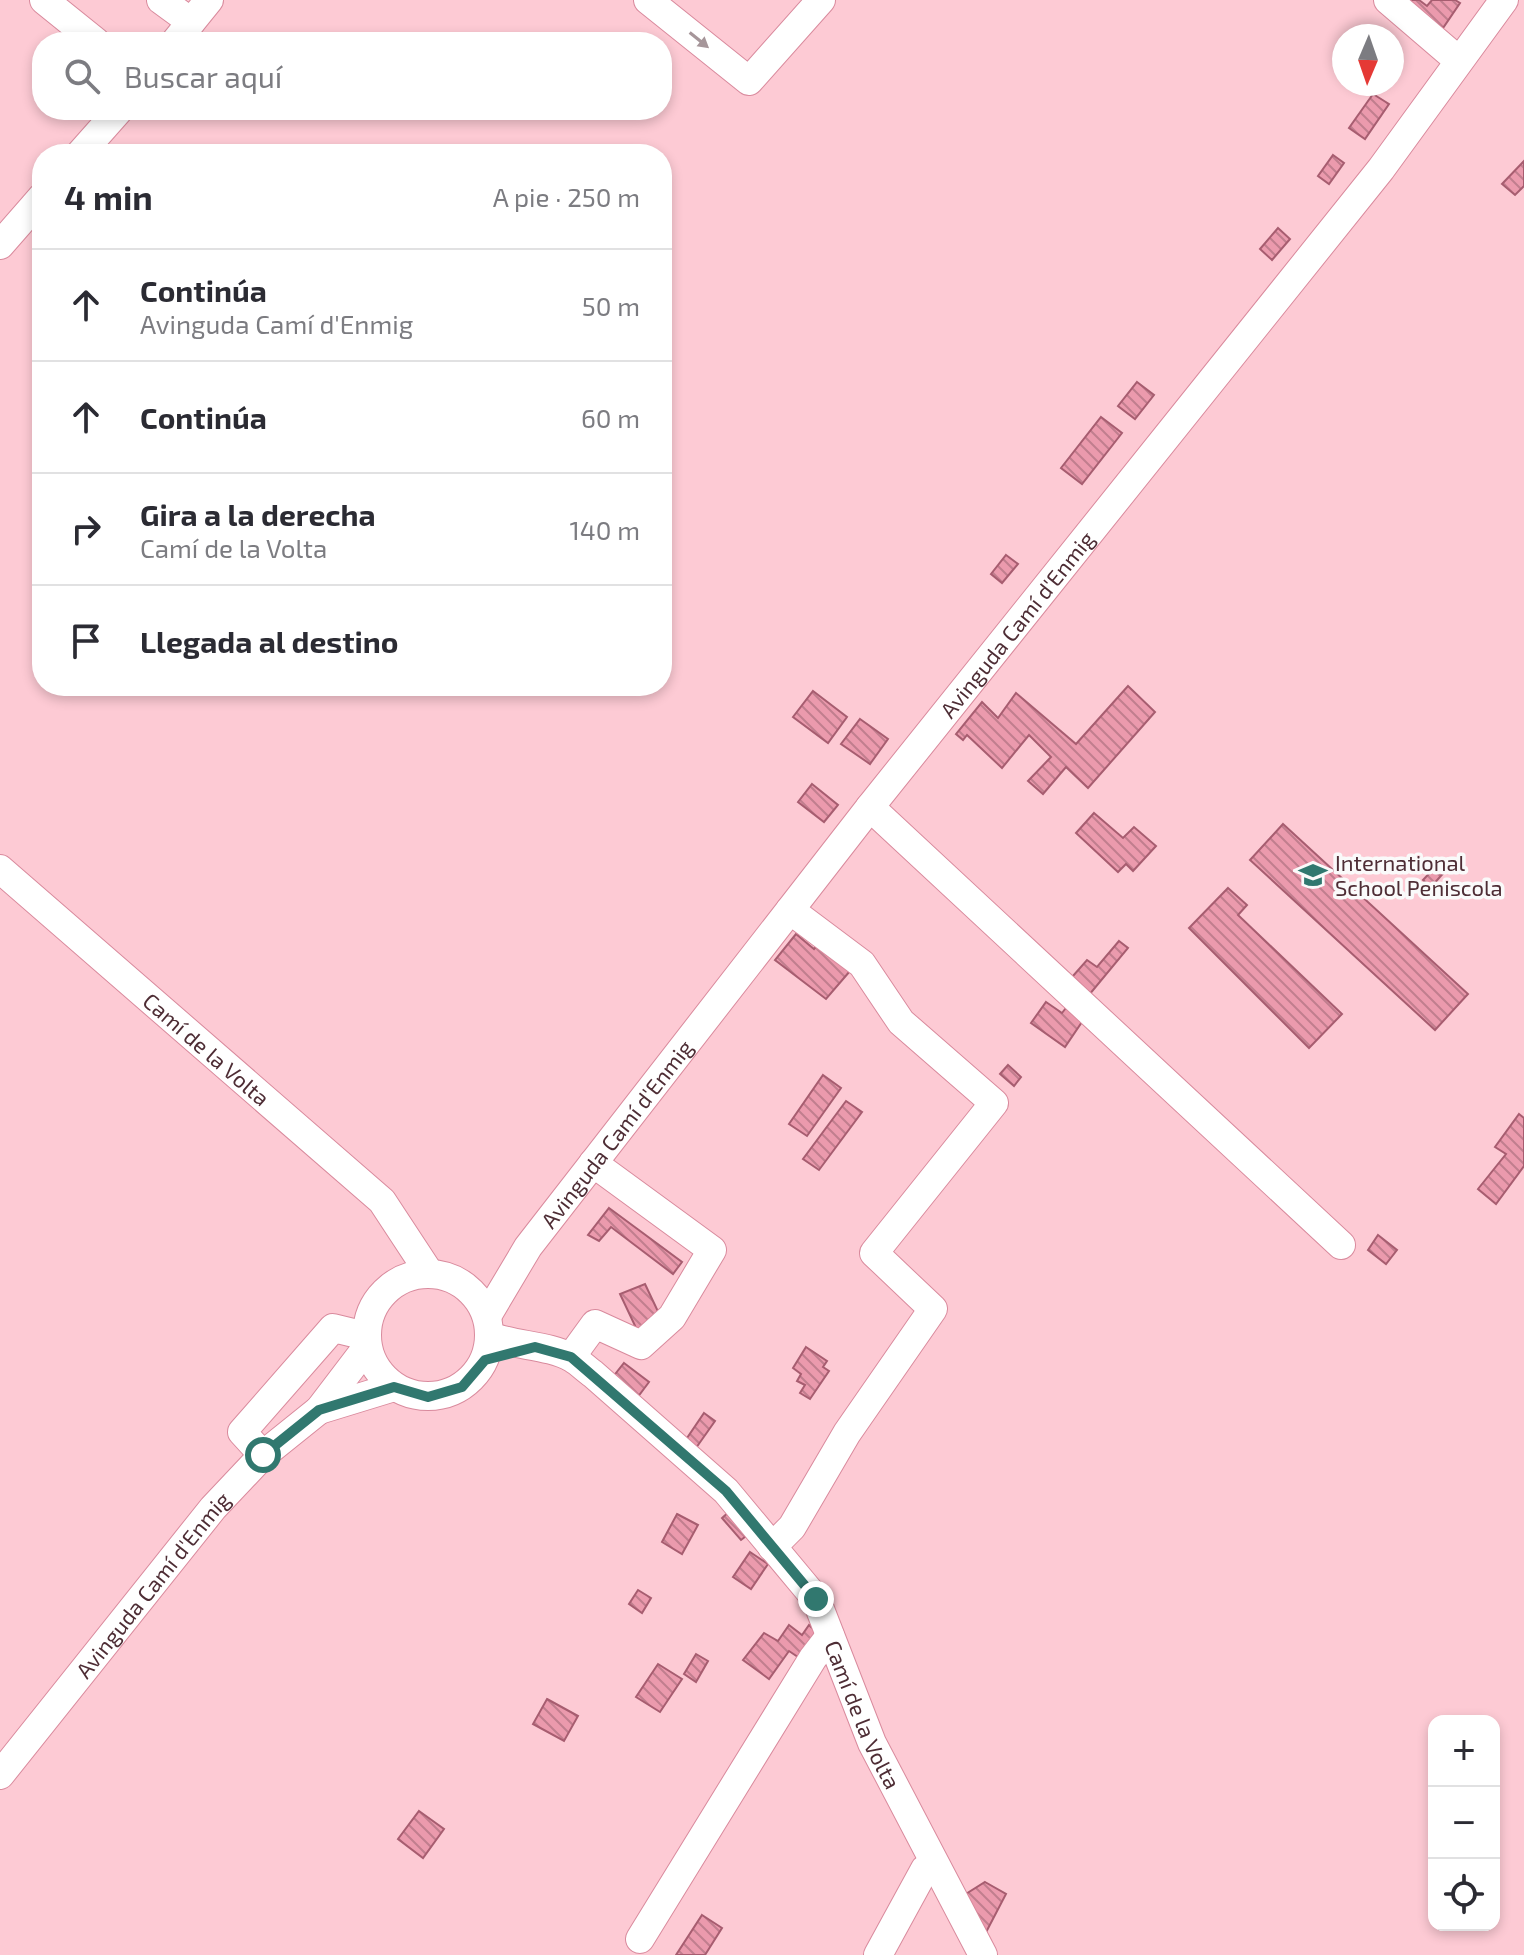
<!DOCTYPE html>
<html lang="es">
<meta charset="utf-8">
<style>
:root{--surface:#fff;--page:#f2f2f3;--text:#2b2b33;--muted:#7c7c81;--line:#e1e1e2}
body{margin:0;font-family:"Exo 2",sans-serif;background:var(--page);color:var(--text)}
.controls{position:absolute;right:24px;bottom:24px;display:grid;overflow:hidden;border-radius:16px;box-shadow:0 4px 12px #0003}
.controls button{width:72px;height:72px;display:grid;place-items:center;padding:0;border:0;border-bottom:2px solid var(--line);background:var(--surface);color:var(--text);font:40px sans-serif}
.compass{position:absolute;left:1332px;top:24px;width:72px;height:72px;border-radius:50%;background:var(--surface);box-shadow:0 4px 12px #0003;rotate:182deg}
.stop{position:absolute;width:24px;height:24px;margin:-18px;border:6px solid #31786f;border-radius:50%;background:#fff}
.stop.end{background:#31786f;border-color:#fff;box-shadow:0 2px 8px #0008}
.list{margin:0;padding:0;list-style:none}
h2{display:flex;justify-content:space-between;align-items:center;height:104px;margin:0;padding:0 32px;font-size:34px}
h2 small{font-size:26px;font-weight:400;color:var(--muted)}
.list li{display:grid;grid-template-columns:52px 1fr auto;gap:24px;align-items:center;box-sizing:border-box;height:112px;padding:0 32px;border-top:2px solid var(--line)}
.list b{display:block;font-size:30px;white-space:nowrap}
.list p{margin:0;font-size:26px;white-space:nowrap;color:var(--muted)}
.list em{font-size:26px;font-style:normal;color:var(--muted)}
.icon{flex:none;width:44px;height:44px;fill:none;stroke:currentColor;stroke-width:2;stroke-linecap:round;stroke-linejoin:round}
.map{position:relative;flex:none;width:1524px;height:1955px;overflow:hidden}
.search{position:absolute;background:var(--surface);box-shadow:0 4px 12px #0003;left:32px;top:32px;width:640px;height:88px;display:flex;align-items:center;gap:20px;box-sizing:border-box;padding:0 28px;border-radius:32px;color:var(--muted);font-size:30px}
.panel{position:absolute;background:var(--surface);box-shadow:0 4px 12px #0003;left:32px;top:144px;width:640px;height:552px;border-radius:32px}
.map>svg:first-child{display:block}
.building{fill:url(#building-back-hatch);stroke:#a75d70;stroke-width:2}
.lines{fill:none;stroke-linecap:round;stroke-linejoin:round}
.minor-casing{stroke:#d98a9d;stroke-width:30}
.minor{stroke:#fff;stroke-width:28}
.oneway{fill:#a6969a}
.route{stroke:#31786f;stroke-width:10}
.labels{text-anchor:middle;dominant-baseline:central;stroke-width:7;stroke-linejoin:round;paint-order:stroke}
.street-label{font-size:22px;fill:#4e2d35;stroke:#fafafa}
.poi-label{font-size:22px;fill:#4e2d35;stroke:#fafafa;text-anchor:start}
</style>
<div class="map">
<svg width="1524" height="1955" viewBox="0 0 1524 1955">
<defs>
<pattern id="building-back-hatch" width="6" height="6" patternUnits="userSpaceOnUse" patternTransform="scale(2)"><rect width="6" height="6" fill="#eb9aad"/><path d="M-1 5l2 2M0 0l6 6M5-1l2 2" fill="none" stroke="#c17e8e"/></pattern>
</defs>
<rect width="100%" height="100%" fill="#fdcad4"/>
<!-- building -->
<g class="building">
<polygon points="1404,0 1419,0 1427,6 1432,0 1455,0 1460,3 1443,28"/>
<polygon points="1373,94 1389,104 1365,139 1349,128"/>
<polygon points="1333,155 1344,163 1329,184 1318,176"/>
<polygon points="1524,161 1524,186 1515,195 1502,184"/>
<polygon points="1278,228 1290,239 1272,260 1260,249"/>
<polygon points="1137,382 1154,395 1135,419 1118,406"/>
<polygon points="1101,417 1122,433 1082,484 1061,468"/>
<polygon points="1006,555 1018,564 1002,583 991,574"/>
<polygon points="1128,686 1155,712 1088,788 1066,767 1043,794 1028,781 1051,757 1029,735 1002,768 967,735 963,740 956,734 982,702 998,718 1016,693 1076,744"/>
<polygon points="813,691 847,717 828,743 793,717"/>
<polygon points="860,719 888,739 870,764 841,744"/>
<polygon points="812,784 838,805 824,822 798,802"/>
<polygon points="1094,813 1123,838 1134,827 1156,846 1133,871 1126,864 1118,872 1076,833"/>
<polygon points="1283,824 1468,994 1435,1030 1250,860"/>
<polygon points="1440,862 1447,869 1431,887 1423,880"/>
<polygon points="1228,888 1247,905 1238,915 1342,1014 1309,1048 1189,928"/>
<polygon points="796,934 814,949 819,943 850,971 826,999 775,960"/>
<polygon points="1119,941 1128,948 1084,1001 1065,985 1087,960 1097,967"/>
<polygon points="1046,1002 1062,1013 1069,1004 1086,1016 1065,1047 1031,1023"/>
<polygon points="1008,1065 1021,1077 1014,1086 1000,1074"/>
<polygon points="823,1075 841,1088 807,1136 789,1124"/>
<polygon points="846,1101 862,1112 819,1170 803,1159"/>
<polygon points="1519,1114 1524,1118 1524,1166 1496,1204 1478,1189 1506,1154 1495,1147"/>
<polygon points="609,1208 682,1262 673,1274 611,1227 599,1241 588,1235"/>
<polygon points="1378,1235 1397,1250 1386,1264 1368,1250"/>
<polygon points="645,1284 662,1320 637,1330 620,1294"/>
<polygon points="806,1347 827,1361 823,1367 829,1371 810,1399 800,1393 805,1385 797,1381 801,1374 793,1368"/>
<polygon points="624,1363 649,1382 637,1398 612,1378"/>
<polygon points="704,1413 715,1421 696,1448 685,1441"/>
<polygon points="731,1510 750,1533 741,1540 722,1518"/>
<polygon points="677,1514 698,1525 682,1554 662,1542"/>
<polygon points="750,1552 768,1564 751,1589 733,1577"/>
<polygon points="638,1590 651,1598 642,1613 629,1604"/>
<polygon points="789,1625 802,1635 809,1625 817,1632 801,1659 789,1651 769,1679 743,1660 764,1633 778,1641"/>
<polygon points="696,1654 708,1661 696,1682 684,1674"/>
<polygon points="658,1664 682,1679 660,1712 636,1697"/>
<polygon points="547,1699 578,1716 564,1741 533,1724"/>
<polygon points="419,1811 444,1829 423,1858 398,1839"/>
<polygon points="985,1882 1006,1894 983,1938 961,1897"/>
<polygon points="702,1915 722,1928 705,1955 676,1955"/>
</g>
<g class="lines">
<defs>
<g id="minor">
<polyline points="44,0 96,42"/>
<polyline points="161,0 191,22"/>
<polyline points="648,0 749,81 821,0"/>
<polyline points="1388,0 1458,60"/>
<polyline points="175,42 209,0"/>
<polyline points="80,154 119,110"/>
<polyline points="0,245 42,197"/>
<polyline points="870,807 1341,1245"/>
<path id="s1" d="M 0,869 L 382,1201 L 430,1274"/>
<circle cx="428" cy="1335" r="61"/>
<path id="s2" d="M 487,1316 L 528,1247 L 870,807 L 1381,169 L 1504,0"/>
<path id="s3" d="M 490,1336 C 516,1346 549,1345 572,1358 C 579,1362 586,1369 593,1374 L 726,1491 L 816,1599 L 872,1743 L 983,1955"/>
<polyline points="571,1357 595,1324 641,1345 672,1317 712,1250 593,1163"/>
<polyline points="319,1410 394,1387"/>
<polyline points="263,1455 242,1432 333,1328 366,1336"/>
<polyline points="772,1547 792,1527 847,1433 933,1309 874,1253 994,1103 901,1022 862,964 790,910"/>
<path id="s4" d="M 0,1775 L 213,1508 L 263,1455 L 319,1410 L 367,1347"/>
<polyline points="640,1939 813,1658 830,1636"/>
<polyline points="878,1955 925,1869 933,1864"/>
</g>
</defs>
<!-- minor casing -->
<use href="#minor" class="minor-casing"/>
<!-- minor -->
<use href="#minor" class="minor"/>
</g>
<!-- one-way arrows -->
<defs><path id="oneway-solid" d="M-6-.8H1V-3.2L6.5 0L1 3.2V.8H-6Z" transform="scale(2)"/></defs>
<use class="oneway" href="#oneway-solid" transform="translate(699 40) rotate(39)"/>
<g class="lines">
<!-- route -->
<polyline class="route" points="263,1455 319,1410 394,1387 428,1397 462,1387 485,1360 535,1347 571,1357 726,1491 816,1599"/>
</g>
<!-- icons -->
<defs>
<symbol id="school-bare" viewBox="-9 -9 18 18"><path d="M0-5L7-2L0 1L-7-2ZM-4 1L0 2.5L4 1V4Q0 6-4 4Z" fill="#31786f" stroke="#fafafa" stroke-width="2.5" paint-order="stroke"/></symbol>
</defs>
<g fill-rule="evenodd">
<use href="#school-bare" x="1293" y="855" width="40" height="40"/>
</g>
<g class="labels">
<!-- street labels -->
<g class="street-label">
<text stroke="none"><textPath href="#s2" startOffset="872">Avinguda Camí d'Enmig</textPath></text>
<text stroke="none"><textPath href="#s1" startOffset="274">Camí de la Volta</textPath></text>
<text stroke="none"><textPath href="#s2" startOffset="224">Avinguda Camí d'Enmig</textPath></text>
<text stroke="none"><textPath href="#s4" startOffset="244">Avinguda Camí d'Enmig</textPath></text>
<text stroke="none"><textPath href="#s3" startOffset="554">Camí de la Volta</textPath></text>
</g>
<!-- poi labels -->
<g class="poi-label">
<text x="1335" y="862">International<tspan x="1335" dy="25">School Peniscola</tspan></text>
</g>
</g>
</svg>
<div class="controls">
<button>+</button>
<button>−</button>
<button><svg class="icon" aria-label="locate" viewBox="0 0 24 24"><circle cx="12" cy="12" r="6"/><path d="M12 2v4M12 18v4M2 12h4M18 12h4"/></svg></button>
</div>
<svg class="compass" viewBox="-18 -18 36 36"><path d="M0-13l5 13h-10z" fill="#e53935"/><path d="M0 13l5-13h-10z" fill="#7c7c81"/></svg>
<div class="stop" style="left:263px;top:1455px"></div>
<div class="stop end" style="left:816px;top:1599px"></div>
<div class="search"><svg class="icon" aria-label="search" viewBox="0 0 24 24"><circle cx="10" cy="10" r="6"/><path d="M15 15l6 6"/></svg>Buscar aquí</div>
<section class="panel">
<h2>4 min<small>A pie · 250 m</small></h2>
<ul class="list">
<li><svg class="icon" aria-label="ahead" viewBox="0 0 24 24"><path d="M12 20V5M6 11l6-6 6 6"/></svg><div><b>Continúa</b><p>Avinguda Camí d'Enmig</p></div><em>50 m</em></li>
<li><svg class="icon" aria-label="ahead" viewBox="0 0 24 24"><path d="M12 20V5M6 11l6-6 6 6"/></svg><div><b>Continúa</b></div><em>60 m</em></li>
<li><svg class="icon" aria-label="right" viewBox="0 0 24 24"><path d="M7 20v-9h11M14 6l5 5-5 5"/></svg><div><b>Gira a la derecha</b><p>Camí de la Volta</p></div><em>140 m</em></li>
<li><svg class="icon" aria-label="arrive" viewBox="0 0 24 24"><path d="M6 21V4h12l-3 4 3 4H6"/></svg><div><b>Llegada al destino</b></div></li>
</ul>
</section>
</div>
